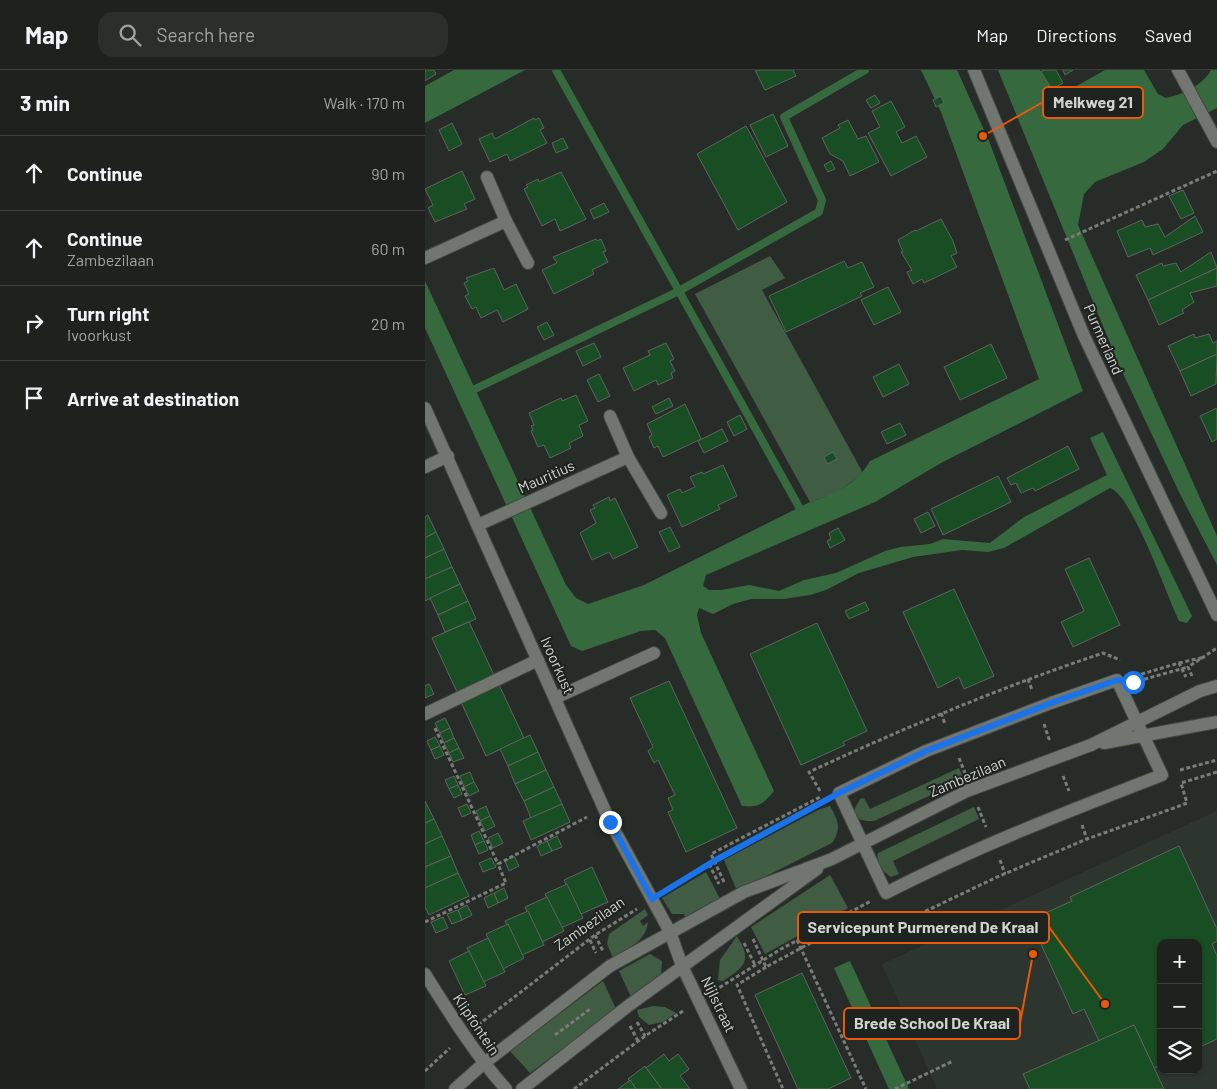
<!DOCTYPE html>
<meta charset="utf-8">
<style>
:root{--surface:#1e211e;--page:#2b2e2b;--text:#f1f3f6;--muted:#a1a3a4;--line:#3c3e3c}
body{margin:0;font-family:Barlow,sans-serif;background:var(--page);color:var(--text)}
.controls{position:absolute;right:15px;bottom:15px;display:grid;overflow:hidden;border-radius:10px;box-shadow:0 1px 4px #0004}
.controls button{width:45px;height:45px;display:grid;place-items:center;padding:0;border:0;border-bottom:1px solid var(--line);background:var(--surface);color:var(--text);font:25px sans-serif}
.stop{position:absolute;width:15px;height:15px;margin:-11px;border:4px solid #1a73e8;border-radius:50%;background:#fff}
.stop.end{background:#1a73e8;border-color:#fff;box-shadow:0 1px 5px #0008}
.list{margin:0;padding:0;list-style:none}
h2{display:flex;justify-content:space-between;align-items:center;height:65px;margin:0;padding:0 20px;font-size:21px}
h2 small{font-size:16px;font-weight:400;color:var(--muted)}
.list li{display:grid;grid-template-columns:32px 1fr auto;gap:15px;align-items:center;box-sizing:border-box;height:75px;padding:0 20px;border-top:1px solid var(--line)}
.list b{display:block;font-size:19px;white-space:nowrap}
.list p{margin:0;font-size:16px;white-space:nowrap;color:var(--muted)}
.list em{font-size:16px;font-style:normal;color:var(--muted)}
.icon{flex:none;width:28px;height:28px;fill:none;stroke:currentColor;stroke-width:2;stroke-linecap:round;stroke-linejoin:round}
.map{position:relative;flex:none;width:792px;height:1019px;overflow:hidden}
header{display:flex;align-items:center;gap:30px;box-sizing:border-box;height:70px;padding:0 25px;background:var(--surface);border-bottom:1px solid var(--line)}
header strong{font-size:24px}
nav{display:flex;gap:28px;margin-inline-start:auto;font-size:18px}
.search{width:350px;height:45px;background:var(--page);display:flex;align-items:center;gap:12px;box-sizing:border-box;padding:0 18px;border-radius:15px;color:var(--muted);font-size:19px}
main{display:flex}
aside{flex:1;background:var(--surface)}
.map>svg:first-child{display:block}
.built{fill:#2d362e;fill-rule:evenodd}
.green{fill:#405d43}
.water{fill:#36693d}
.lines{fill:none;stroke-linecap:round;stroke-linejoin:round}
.stream{stroke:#36693d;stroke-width:8}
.building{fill:#194d24;stroke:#5f645f}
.minor-casing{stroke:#434743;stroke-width:14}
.path{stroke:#797c79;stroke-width:3;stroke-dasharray:4 2.5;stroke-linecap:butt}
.minor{stroke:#717671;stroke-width:12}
.route{stroke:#1a73e8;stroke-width:6}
.labels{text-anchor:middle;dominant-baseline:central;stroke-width:4;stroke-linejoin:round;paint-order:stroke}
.street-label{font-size:15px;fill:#d2d4d2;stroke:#1f231f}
.leader{fill:none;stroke:#e8590c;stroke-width:2}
.callout-dot{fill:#e8590c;stroke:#1f231f;stroke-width:2}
.callout{fill:#1f231f;stroke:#e8590c;stroke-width:2}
.callout-label{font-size:16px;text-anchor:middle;font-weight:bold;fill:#d2d4d2}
</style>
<header>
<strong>Map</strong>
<div class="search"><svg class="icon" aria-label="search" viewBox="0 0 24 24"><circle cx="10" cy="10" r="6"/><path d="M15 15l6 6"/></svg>Search here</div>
<nav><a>Map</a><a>Directions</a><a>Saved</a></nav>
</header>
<main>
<aside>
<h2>3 min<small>Walk · 170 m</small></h2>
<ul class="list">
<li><svg class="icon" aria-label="ahead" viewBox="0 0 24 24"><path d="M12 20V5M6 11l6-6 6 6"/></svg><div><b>Continue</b></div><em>90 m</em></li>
<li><svg class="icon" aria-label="ahead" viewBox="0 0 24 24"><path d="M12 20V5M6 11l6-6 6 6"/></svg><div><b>Continue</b><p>Zambezilaan</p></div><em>60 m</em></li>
<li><svg class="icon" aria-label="right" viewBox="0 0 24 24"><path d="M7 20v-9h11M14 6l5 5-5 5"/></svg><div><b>Turn right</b><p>Ivoorkust</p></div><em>20 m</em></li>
<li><svg class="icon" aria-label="arrive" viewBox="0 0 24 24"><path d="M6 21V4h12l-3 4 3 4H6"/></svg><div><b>Arrive at destination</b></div></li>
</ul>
</aside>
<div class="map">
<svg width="792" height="1019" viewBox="0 0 792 1019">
<rect width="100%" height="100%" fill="#282c28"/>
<!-- built -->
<path class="built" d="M 792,741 L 792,1019 L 512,1019 L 457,894 ZM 736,873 L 773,873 L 773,1000 L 736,1000 Z"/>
<!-- green -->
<g class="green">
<polygon points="345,186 360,208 337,220 438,403 412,423 385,432 270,224"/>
<path d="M 534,698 L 539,710 L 449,751 C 438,751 432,751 429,740 L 435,729 L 439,728 L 445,739 Z"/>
<path d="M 405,736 C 413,750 417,759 407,773 L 312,821 L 299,790 L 393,740 Z"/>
<path d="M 549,737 L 554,749 L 468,791 L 474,804 L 466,807 C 456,800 451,795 453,783 Z"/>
<polygon points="281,802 295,829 260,847 259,844 247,844 237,828"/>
<polygon points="405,805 423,838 340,884 326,857"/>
<path d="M 220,839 L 223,845 L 215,851 L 218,856 L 223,852 C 221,871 203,879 188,888 L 182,874 L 184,864 Z"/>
<path d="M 312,866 C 328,892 319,897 298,911 L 293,910 L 295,890 Z"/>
<polygon points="225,884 237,891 236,904 206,927 194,901"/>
<polygon points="178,911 191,939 105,1003 85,981"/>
<polygon points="228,936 240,937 251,943 238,952 224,955 214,947 212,940"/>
</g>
<!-- water -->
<g class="water">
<polygon points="29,0 100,0 0,53 0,16"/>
<path d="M 496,0 L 532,0 L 564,71 L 658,321 L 516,393 L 450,432 L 281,505 L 278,516 L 284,520 L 296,520 L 324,515 L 354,521 L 379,510 L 411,503 L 460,481 L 476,477 L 505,474 L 518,469 L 565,473 L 599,447 L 682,405 L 665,368 L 678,362 L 767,546 L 762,553 L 754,551 C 742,526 707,425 685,418 L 579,478 L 563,482 L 537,480 L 488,487 L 434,503 L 401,520 L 385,525 L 359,529 L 326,529 L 308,534 L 288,544 L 274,538 L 272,545 L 276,563 L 349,721 C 338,734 334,738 317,736 L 240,568 L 230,560 L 216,561 L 157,581 L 146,576 L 0,258 L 0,211 L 141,515 L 151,528 L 163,534 L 219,515 L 385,432 C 410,424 432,414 445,391 L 614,309 L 516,42 Z"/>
<path d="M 573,0 L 615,0 L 632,27 L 680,0 L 719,0 L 733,24 L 741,28 C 757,25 778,15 786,0 L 792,0 L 792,38 L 758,55 L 738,79 L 719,92 L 670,112 L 659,124 L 653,155 L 792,466 L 792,495 L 754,422 L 694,295 Z"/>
<polygon points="425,891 484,1019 464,1019 409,898"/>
</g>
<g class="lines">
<!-- stream -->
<g class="stream">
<polyline points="131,0 374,437"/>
<polyline points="50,319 254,221 394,142 397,130 359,47 440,0"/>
</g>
</g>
<!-- building -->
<g class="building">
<polygon points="0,0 9,0 11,4 0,11"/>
<polygon points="330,0 368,0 371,6 340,20"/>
<polygon points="619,0 631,0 638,13 627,19 616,2"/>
<polygon points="638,0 648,0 640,5"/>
<polygon points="450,25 455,33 446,38 441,30"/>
<polygon points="516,26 519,33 511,37 508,30"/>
<polygon points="466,31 480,57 471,62 477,73 491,66 502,87 466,106 443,63 455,57 447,41"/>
<polygon points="348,44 363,76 341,87 325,55"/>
<polygon points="109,48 110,50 114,48 119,58 115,60 122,73 85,91 82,84 65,92 54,69 67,63 70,69"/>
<polygon points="423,50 433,69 441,66 454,92 425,106 418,91 405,84 397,68 415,58 413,55"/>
<polygon points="27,53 37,74 24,81 14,60"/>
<polygon points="321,56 362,132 313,160 272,84"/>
<polygon points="138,68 143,78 131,83 127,73"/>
<polygon points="406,91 410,99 403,102 399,95"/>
<polygon points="37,101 50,129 39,134 42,139 10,152 3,138 8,135 0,119"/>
<polygon points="136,102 161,149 135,161 130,149 117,156 99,119 103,117 101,115 113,109 114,112"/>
<polygon points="758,120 769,143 756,149 744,126"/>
<polygon points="179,133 184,142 169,149 165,140"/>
<polygon points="770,146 778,162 728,185 725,178 703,187 692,161 717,150 720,157 733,154 740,167"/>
<polygon points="516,149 528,171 532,183 526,186 532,197 499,213 497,209 488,214 482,202 487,200 476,182 478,182 473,170 490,160 491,161"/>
<polygon points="171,169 172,171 176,169 181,181 178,182 183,192 167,200 169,204 129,224 117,200 132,193 128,187"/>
<polygon points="786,182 792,198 723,230 711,205 737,193 738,196 751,193 756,202"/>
<polygon points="419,191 423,198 437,192 449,217 435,223 437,226 361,262 344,226"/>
<polygon points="69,198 79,220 91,214 103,239 78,252 72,240 56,248 51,237 47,239 40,226 44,224 39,213 43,211 41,208"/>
<polygon points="792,198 792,216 765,223 769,232 757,240 759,243 734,255 723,230"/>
<polygon points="463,217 476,242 449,255 436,230"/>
<polygon points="122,252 129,265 119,270 112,257"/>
<polygon points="769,264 770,268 784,264 788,273 792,271 792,284 755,301 743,276"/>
<polygon points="169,273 176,287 158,296 151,281"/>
<polygon points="241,273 249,289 245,291 250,301 246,303 248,308 233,315 231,310 209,321 198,298 225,285 223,281"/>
<polygon points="566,274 582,308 535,330 519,297"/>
<polygon points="792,284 791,314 766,326 755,301"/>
<polygon points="474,294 484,314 458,327 448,307"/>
<polygon points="174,304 185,326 173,332 162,310"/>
<polygon points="151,325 163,351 154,355 158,366 144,373 146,378 125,388 119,375 113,377 106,361 108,360 106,356 109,355 104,343 136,328 137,331"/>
<polygon points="244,328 248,336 231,344 227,337"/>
<polygon points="260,334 276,369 238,387 233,376 229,378 224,367 227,365 222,354"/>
<polygon points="792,338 792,369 787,372 775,346"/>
<polygon points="315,345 322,359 309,366 302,352"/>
<polygon points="475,353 481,365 462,374 456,362"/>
<polygon points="297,359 303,371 279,383 273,371"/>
<polygon points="643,376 654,399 610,421 608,418 596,423 591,413 586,415 582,408"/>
<polygon points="408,382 412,389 402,394 399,387"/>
<polygon points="298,395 312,426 293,435 295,439 257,457 242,425 255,419 257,423 270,417 265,407 277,402 278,404"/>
<polygon points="573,406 586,432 518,465 506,439"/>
<polygon points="184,427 185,431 190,428 213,477 188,489 184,482 167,490 155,463 171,453 165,440 170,438 168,435"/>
<polygon points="503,442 510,456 496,463 489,449"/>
<polygon points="3,445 11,462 0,468 0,447"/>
<polygon points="245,457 255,477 244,482 234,462"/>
<polygon points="413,458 420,470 405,478 402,471 406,469 404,463"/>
<polygon points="11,462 19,479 0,488 0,468"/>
<polygon points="19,479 27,497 0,509 0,488"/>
<polygon points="664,488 695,555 648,577 636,552 659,541 640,499"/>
<polygon points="27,497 35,514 0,531 0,509"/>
<polygon points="35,514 43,531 13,545 5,528"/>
<polygon points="529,519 569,606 539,619 534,607 513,618 478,542"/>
<polygon points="43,531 51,549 20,562 13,545"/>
<polygon points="440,532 444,540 424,549 420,541"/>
<polygon points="44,552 69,605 32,622 7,568"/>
<polygon points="392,553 442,661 418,672 420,675 376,695 325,584"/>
<polygon points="244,611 312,758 261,782 243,742 248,740 243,728 250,725 233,690 229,693 223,681 228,677 205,628"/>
<polygon points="4,614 9,624 0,628 0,616"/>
<polygon points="74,615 99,668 61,686 36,632"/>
<polygon points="20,648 25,658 15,663 10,653"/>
<polygon points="25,658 29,668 19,673 15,663"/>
<polygon points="105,665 113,682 83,696 75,679"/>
<polygon points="10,667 15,676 6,680 2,671"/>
<polygon points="29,668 34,678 24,683 19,673"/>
<polygon points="15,676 19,685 10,689 6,680"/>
<polygon points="34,678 39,688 28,692 24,683"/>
<polygon points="113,682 121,700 90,714 83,696"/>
<polygon points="121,700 129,717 99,731 90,714"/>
<polygon points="45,702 49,712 39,717 35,706"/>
<polygon points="29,706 33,715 24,719 20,710"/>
<polygon points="49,712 54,721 44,726 39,717"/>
<polygon points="33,715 37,724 29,728 24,719"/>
<polygon points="129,717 137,734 106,748 99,731"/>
<polygon points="0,731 9,749 0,753"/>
<polygon points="42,734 46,743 37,747 33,738"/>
<polygon points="137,734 145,752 106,770 98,751"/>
<polygon points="61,736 65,746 55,751 51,741"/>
<polygon points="65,746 70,756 60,761 55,751"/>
<polygon points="9,749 17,766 0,774 0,753"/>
<polygon points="54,761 59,771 50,775 46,765"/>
<polygon points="73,763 78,773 68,778 63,768"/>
<polygon points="17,766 26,786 0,797 0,774"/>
<polygon points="132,766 137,777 127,781 122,771"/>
<polygon points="59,771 63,780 54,784 50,775"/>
<polygon points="122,771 127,781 116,786 112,776"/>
<polygon points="754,776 792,859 792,871 787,874 792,886 792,969 773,978 773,873 736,873 736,995 729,998 709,955 674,971 659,939 648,944 605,850 647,831 645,827"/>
<polygon points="26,786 33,803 0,818 0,797"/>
<polygon points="89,786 94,796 84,801 80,791"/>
<polygon points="66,788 71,797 58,802 54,793"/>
<polygon points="167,797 183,832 156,844 139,810"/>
<polygon points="33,803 44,826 4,845 0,837 0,818"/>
<polygon points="142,814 158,848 136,858 120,824"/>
<polygon points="79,818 83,828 73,833 69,823"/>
<polygon points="69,823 73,833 63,838 59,828"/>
<polygon points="122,827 139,861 117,872 100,837"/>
<polygon points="42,835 47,845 37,850 33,840"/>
<polygon points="33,840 37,850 27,854 22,844"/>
<polygon points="103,841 119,875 97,885 80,851"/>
<polygon points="18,847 23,858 11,863 6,852"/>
<polygon points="83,854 99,888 78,899 61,864"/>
<polygon points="63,868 80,902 58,912 42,878"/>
<polygon points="44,881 61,916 40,925 24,891"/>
<polygon points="377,903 426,1008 403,1019 373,1019 330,925"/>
<polygon points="709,955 739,1019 605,1019 598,1004"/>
<polygon points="239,984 244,991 253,984 264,999 255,1006 265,1019 237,1019 221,998"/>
<polygon points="220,996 221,998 237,1019 211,1019 203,1009"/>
<polygon points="205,1010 211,1019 193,1019 204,1011"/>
</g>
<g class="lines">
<defs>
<g id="minor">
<polyline points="549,0 659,266 792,545"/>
<polyline points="753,0 792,72"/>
<polyline points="81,151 103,193"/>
<polyline points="0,188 81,151 62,107"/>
<polyline points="0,338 185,752 245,862 257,896 316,1019"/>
<polyline points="185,346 203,387"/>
<polyline points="0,397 23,386"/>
<polyline points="53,455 203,387 236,443"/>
<path d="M 692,610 L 737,705 C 644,741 550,777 461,823 L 414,723 L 501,681 L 626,633 Z"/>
<polyline points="130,628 229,583"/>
<polyline points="0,644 113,590"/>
<polyline points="679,673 792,652"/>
<path d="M 0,904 C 25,944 49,983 81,1019"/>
<polyline points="30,1019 58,994 185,896 319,822 407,789 542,721 666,675 775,621 792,616"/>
<polyline points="97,1019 203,936 392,799"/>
</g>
</defs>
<!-- minor casing -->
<use href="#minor" class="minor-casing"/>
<!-- path -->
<g class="path">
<polyline points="640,170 792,101"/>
<polyline points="754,593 780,587"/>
<polyline points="710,606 754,593 761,607"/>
<polyline points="767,606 763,597 792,578"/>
<polyline points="603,609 607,620"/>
<polyline points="713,611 763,597"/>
<polyline points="516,643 520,654"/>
<polyline points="619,654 625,672"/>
<polyline points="10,658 73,794"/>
<polyline points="534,688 540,703"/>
<polyline points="755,700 792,690"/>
<polyline points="638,706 644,721"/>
<path d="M 395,721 L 384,702 C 481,657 577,617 678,583 L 695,590"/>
<polyline points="553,737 561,757"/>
<polyline points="657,755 662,769 749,738 762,733 756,713 792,702"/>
<polyline points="575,790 580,804"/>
<polyline points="284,794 294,814"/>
<polyline points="299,812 286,784 397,726"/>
<polyline points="242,820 284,794 398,732"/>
<polyline points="0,852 81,813 73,794 162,747"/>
<polyline points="170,865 178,881"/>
<polyline points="328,869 341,897 441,843 453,864 572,807 662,769"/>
<polyline points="165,870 171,883"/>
<polyline points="372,870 441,1019"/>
<polyline points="319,873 330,895"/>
<polyline points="341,897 312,915 358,1019"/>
<polyline points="289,921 356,879 446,831"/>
<polyline points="212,952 220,966"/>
<polyline points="53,955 170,865 212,839"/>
<polyline points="205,956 213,971"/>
<polyline points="130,965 165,939"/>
<polyline points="0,1001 25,978"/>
<polyline points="149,1019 220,966 258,941"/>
<polyline points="470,1019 528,991"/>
</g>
<!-- minor -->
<use href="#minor" class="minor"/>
</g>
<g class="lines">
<!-- route -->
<polyline class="route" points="185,752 227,829 289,791 414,723 501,681 626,633 692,610 708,612"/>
</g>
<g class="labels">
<!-- street labels -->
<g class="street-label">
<text transform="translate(679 269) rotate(66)">Purmerland</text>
<text transform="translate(121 406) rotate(-24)">Mauritius</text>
<text transform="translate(133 595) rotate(66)">Ivoorkust</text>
<text transform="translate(542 706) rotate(-23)">Zambezilaan</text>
<text transform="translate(164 853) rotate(-35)">Zambezilaan</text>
<text transform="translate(294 934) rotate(64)">Nijlstraat</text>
<text transform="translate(52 954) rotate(56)">Klipfontein</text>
</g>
</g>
<!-- callouts -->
<path class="leader" d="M558 66L618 32M680 934L624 857M608 884L595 953"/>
<g class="callout-dot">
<circle cx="558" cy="66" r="5"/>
<circle cx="680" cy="934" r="5"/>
<circle cx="608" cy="884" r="5"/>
</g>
<g class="callout">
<rect x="618" y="17" width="100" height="31" rx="5"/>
<rect x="373" y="842" width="251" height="31" rx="5"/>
<rect x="419" y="938" width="176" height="31" rx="5"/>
</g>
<g class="callout-label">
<text x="668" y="38">Melkweg 21</text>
<text x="498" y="863">Servicepunt Purmerend De Kraal</text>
<text x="507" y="959">Brede School De Kraal</text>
</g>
</svg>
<div class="controls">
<button>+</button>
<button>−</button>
<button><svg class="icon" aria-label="layers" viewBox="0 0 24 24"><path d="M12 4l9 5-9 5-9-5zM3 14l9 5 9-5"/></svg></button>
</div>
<div class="stop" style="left:708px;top:612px"></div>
<div class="stop end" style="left:185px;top:752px"></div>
</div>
</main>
